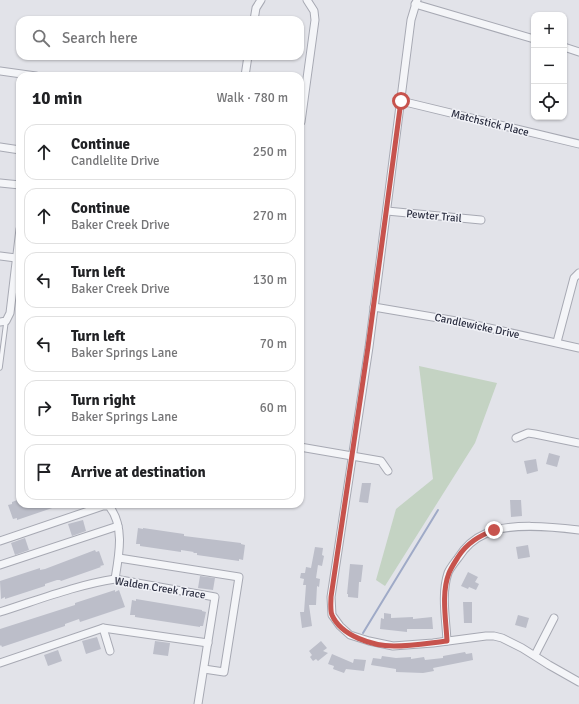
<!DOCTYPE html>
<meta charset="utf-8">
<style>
:root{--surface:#fff;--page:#f2f2f2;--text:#202124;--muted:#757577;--line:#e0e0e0}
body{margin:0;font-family:Signika,sans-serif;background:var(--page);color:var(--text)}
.controls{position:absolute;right:12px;top:12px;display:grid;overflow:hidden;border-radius:8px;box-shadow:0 1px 3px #0004}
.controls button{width:36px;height:36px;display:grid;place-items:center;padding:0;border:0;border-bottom:1px solid var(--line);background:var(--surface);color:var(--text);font:20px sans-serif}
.stop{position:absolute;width:12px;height:12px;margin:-9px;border:3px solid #c7534d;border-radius:50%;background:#fff}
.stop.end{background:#c7534d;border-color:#fff;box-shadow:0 1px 4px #0008}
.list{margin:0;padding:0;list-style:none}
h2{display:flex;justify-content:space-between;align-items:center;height:52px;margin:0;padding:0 16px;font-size:17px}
h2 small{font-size:13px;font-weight:400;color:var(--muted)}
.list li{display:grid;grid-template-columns:26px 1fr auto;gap:12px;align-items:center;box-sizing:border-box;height:56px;margin:0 8px 8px;padding:0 8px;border:1px solid var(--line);border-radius:12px}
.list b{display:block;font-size:15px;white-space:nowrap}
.list p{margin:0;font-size:13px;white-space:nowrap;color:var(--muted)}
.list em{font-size:13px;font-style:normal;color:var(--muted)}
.icon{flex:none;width:22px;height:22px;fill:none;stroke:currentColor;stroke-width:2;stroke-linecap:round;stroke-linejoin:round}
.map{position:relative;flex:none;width:579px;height:704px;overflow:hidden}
.search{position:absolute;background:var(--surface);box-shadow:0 1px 3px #0004;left:16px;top:16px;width:288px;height:44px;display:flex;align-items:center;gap:10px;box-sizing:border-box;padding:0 14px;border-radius:12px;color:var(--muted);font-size:15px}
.panel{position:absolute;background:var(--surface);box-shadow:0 1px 3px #0004;left:16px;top:72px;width:288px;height:436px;border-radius:12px}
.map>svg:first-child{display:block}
.green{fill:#c4d3c3}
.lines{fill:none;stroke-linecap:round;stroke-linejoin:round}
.stream{stroke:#9faac7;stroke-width:2}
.building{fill:#bcbec9}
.lane-casing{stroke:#a7a9b3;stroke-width:5.5}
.street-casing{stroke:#a7a9b3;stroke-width:9}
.lane{stroke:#f4f5f8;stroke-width:3.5}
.street{stroke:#f4f5f8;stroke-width:7}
.route{stroke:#c7534d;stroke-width:5}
.labels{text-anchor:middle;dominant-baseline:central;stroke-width:3;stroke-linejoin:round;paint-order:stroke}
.street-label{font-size:11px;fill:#2b2e40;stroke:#f1f2f7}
</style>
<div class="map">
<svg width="579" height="704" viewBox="0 0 579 704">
<rect width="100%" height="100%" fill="#e2e3e9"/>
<!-- green -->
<polygon class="green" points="419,366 497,383 475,443 385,586 376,580 396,509 433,479"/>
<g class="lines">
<!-- stream -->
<polyline class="stream" points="363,633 438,510"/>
</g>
<!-- building -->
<g class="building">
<polygon points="549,453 560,456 557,467 546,464"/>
<polygon points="536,459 538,471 527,474 524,461"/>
<polygon points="362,483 371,483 368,503 359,502"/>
<polygon points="20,499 20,504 61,505 17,520 17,518 13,519 8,505 12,504 12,502"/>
<polygon points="510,500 521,500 522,516 511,517"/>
<polygon points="83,520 86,531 72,536 68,524"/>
<polygon points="138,528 143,529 143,528 184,534 184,536 241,543 241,544 245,545 243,560 239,559 239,561 197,555 197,553 193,553 194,552 181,550 181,552 140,546 140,544 136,544"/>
<polygon points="25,538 29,550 15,555 11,543"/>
<polygon points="528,545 530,557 518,559 516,547"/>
<polygon points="315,547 323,548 322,555 324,556 322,566 318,565 316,578 320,579 319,587 317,586 316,605 309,605 312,626 302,628 300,612 304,612 306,585 303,585 304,579 300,578 301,573 305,573 306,567 311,568"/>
<polygon points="95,550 96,552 99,551 104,565 100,566 101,567 61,581 60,580 57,580 45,584 45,586 5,599 5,597 1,599 0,581 40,568 40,570 45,569"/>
<polygon points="350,564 363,565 361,582 359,582 358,598 348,597 348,594 347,594"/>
<polygon points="468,572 478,577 475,582 479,584 476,590 469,587 468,589 461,586"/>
<polygon points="200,576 215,578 213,590 198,588"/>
<polygon points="115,590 115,592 119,590 125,607 80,622 79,619 65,624 65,626 2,647 1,645 0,646 0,629 75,605 75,603"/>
<polygon points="136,599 202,610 202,611 206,612 203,626 200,626 200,627 135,617 135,615 130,615 132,600 136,601"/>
<polygon points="463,602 472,602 472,623 464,623"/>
<polygon points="384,613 391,614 391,618 413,617 413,619 432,617 433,629 407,629 407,632 380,629 381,618 384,619"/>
<polygon points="518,615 529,618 526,628 515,625"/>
<polygon points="97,637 101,649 86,654 82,641"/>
<polygon points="155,641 170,643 168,656 153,654"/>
<polygon points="321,641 327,648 323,651 328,653 318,661 316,659 313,661 310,657 312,655 309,651"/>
<polygon points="58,650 62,661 48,666 44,655"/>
<polygon points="465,652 466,654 472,653 473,660 433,668 434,671 423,673 396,672 396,669 371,665 373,658 381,659 382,656 396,658 411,657 411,659 424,657 425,660 443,658 443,656"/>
<polygon points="332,654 353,663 354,659 366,660 364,671 346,669 344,673 333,669 334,666 328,664"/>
</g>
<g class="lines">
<defs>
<polyline id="lane" points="0,368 6,322"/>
<g id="street">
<polyline points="417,0 411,20 369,347 331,597 332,615 340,626 350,635 369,641 393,646 433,643 486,636 494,636 502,638 522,648 549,665 579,682"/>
<polyline points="415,4 534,39"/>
<polyline points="254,20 256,8 261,0"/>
<polyline points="564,47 579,52"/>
<polyline points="0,71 36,76"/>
<polyline points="245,76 248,56"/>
<polyline points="401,101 579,144"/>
<polyline points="301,122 315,20 314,11 307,0"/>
<polyline points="0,147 20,150"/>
<polyline points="0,183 20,185"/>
<polyline points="387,211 481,220"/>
<polyline points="0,256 16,258"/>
<polyline points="374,307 462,322 579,348"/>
<polyline points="0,322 6,321 10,313 20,229"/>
<polyline points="557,342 574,278 579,273"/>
<polyline points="516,438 528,433 535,434 579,443"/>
<polyline points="300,447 381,461 388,471"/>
<path d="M 0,541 L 103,506 L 109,506 C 125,526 119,555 115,579"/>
<polyline points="119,558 239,577 224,672 204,669"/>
<polyline points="0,565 118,526"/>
<path d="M 0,612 C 38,600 76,585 115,579 L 215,597 L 198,704"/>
<polyline points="103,628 110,651"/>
<path d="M 447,641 C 446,619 441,594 448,573 C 450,568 455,562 458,558 C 465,547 473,539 485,534 C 508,522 554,527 579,530"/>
<polyline points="535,655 554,618"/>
<polyline points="0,663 103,628 208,643"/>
</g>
</defs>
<!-- lane casing -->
<use href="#lane" class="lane-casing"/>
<!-- street casing -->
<use href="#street" class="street-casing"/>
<!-- lane -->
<use href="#lane" class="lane"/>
<!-- street -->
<use href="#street" class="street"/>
</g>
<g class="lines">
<!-- route -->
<path class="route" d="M 401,101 L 368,347 L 331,597 C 331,602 330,610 332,615 C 341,636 373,646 394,646 C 411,646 429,643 447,641 C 446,620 441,593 449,573 C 451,568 455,562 458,557 C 467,543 479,536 494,530"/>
</g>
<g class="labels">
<!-- street labels -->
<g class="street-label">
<text transform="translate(490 123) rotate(14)">Matchstick Place</text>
<text transform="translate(434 216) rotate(5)">Pewter Trail</text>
<text transform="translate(477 326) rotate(12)">Candlewicke Drive</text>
<text transform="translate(160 588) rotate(9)">Walden Creek Trace</text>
</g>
</g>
</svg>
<div class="controls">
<button>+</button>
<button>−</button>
<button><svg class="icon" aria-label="locate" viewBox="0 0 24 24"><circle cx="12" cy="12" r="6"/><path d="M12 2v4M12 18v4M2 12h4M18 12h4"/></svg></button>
</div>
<div class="stop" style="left:401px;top:101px"></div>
<div class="stop end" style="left:494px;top:530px"></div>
<div class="search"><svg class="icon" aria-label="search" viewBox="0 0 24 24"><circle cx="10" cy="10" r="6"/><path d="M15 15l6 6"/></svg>Search here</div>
<section class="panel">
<h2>10 min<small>Walk · 780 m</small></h2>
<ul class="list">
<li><svg class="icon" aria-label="ahead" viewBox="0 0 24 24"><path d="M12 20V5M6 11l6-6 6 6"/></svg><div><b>Continue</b><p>Candlelite Drive</p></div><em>250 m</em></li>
<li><svg class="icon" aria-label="ahead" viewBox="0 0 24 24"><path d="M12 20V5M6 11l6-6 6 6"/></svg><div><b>Continue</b><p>Baker Creek Drive</p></div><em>270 m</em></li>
<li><svg class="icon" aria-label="left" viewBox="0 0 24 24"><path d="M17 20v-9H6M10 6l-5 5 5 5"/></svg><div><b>Turn left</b><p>Baker Creek Drive</p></div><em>130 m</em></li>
<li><svg class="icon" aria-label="left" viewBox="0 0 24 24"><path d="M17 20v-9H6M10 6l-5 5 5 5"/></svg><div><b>Turn left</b><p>Baker Springs Lane</p></div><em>70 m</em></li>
<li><svg class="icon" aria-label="right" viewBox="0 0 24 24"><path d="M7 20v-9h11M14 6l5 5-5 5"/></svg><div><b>Turn right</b><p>Baker Springs Lane</p></div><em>60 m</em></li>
<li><svg class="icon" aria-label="arrive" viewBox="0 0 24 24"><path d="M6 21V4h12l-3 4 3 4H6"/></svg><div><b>Arrive at destination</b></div></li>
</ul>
</section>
</div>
